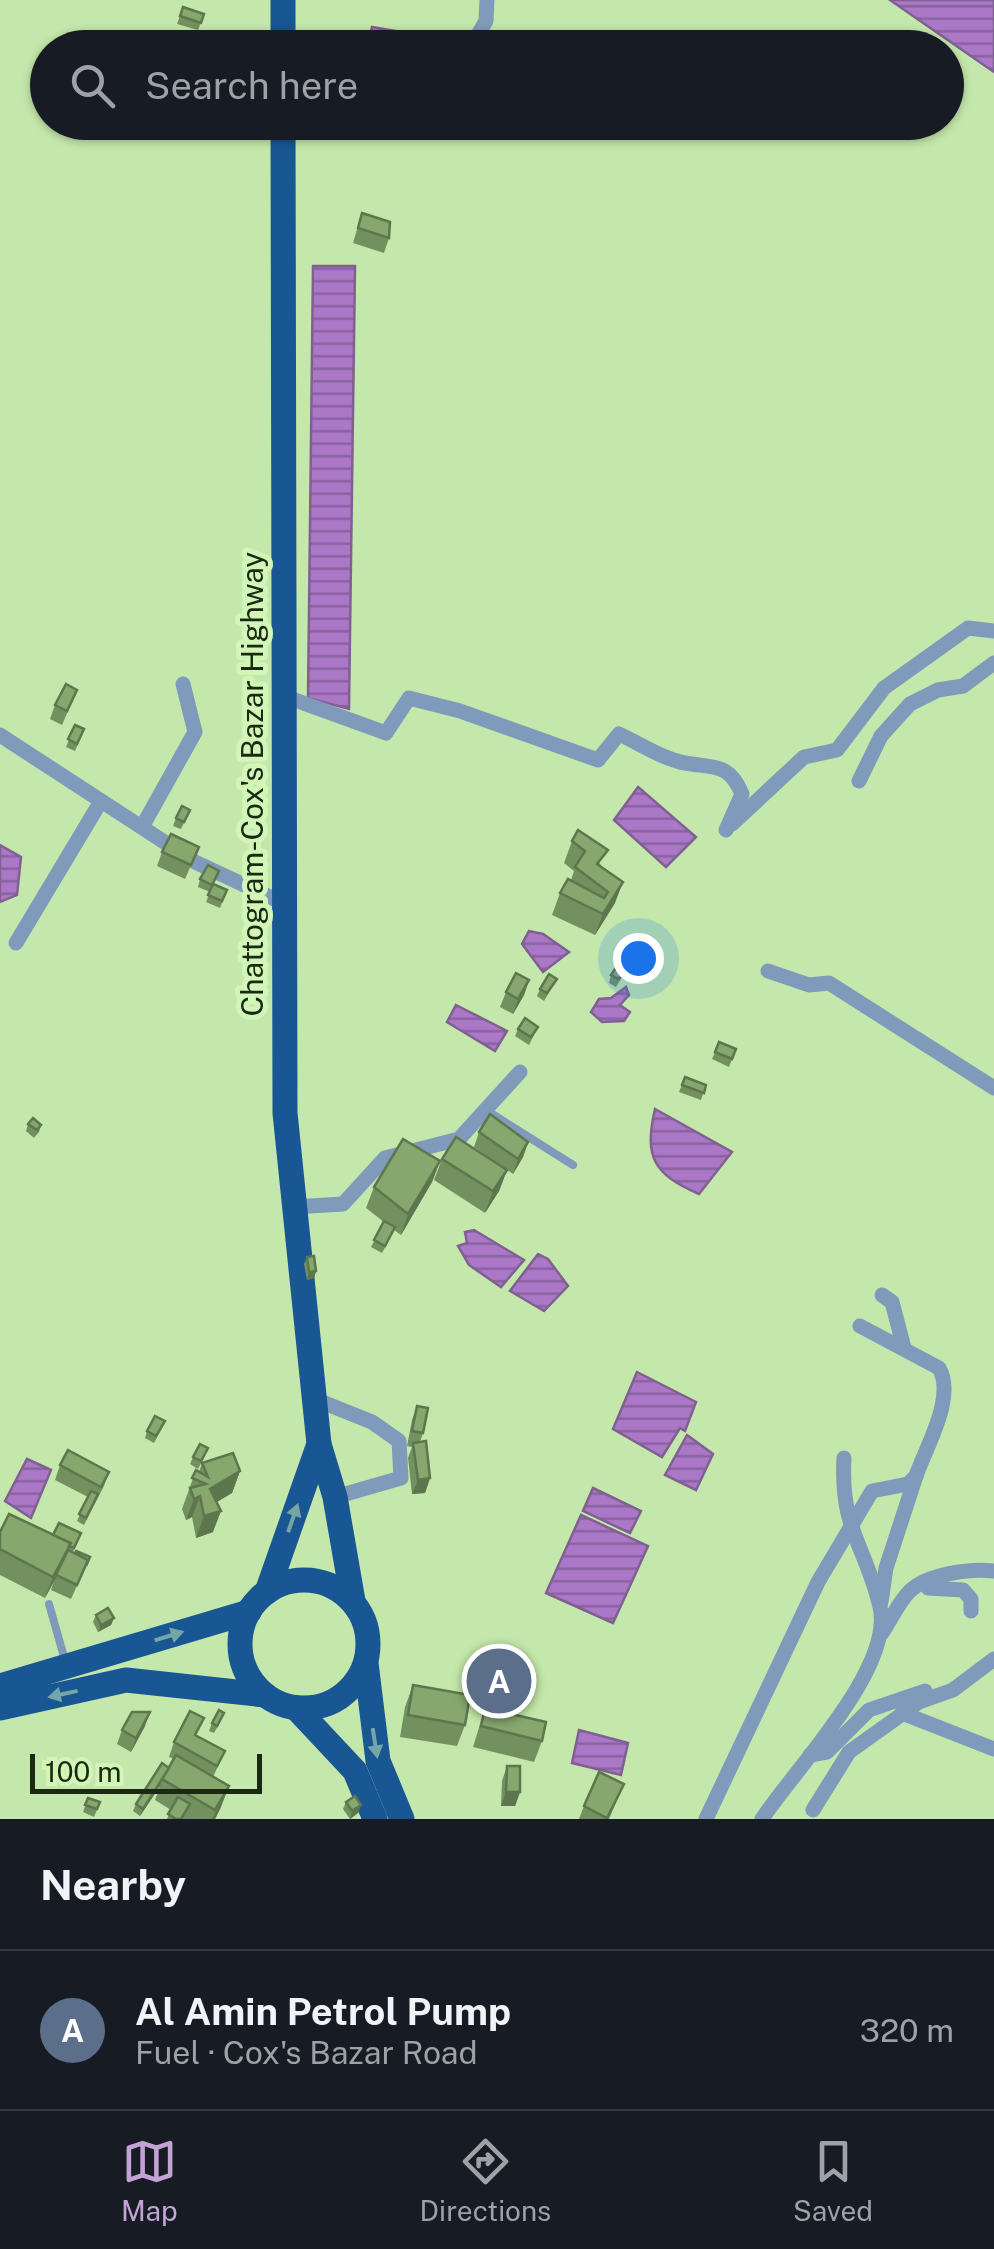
<!DOCTYPE html>
<meta charset="utf-8">
<style>
:root{--surface:#171b24;--page:#242831;--text:#f1f3f6;--muted:#9ea1a6;--line:#363941;--accent:#c3a2d6}
body{margin:0;font-family:"Public Sans",sans-serif;background:var(--page);color:var(--text)}
.scale{position:absolute;left:30px;bottom:25px;width:232px;box-sizing:border-box;padding-left:10px;border:5px solid #1c2912;border-top:0;font-size:28px;line-height:35px;white-space:nowrap;color:#1c2912;-webkit-text-stroke:8px #d1f6b8;paint-order:stroke}
.you{position:absolute;left:638px;top:958px;width:35px;height:35px;margin:-25px;border:8px solid #fff;border-radius:50%;background:#1a73e8;box-shadow:0 0 0 15px #1a73e833}
.badge{display:grid;place-items:center;width:65px;height:65px;border-radius:50%;background:var(--accent);color:#fff;font-size:32px;font-weight:700}
.pin{position:absolute;translate:-50% -50%;border:5px solid #fff;box-shadow:0 2px 10px #0006}
.list{margin:0;padding:0;list-style:none}
h2{display:flex;justify-content:space-between;align-items:center;height:130px;margin:0;padding:0 40px;font-size:42px}
h2 small{font-size:32px;font-weight:400;color:var(--muted)}
.list li{display:grid;grid-template-columns:65px 1fr auto;gap:30px;align-items:center;box-sizing:border-box;height:160px;padding:0 40px;border-top:2px solid var(--line)}
.list b{display:block;font-size:38px;white-space:nowrap}
.list p{margin:0;font-size:32px;white-space:nowrap;color:var(--muted)}
.list em{font-size:32px;font-style:normal;color:var(--muted)}
.icon{flex:none;width:55px;height:55px;fill:none;stroke:currentColor;stroke-width:2;stroke-linecap:round;stroke-linejoin:round}
.map{position:relative;flex:none;width:994px;height:1819px;overflow:hidden}
.search{position:absolute;background:var(--surface);box-shadow:0 2px 8px #0004;left:30px;right:30px;top:30px;height:110px;display:flex;align-items:center;gap:25px;box-sizing:border-box;padding:0 35px;border-radius:55px;color:var(--muted);font-size:38px}
.sheet{height:290px;background:var(--surface)}
nav{display:flex;justify-content:space-around;align-items:center;box-sizing:border-box;height:140px;border-top:2px solid var(--line);background:var(--surface);font-size:28px;color:var(--muted)}
nav a{display:grid;justify-items:center;gap:5px}
nav .on{color:var(--accent)}
.map>svg:first-child{display:block}
.water{fill:url(#water-rules);stroke:#806091;stroke-width:2.5}
.lines{fill:none;stroke-linecap:round;stroke-linejoin:round}
.service{stroke:#7f9aba;stroke-width:8}
.minor{stroke:#7f9aba;stroke-width:15}
.trunk{stroke:#185694;stroke-width:25}
.wall{fill:#73905f}
.shaded-wall{fill:#5e764d}
.building{fill:#86a86e;stroke:#5e764d;stroke-width:2.5}
.oneway{fill:#74a6a6}
.labels{text-anchor:middle;dominant-baseline:central;stroke-width:10;stroke-linejoin:round;paint-order:stroke}
.street-label{font-size:30px;fill:#1c2912;stroke:#d1f6b8}
</style>
<div class="map">
<svg width="994" height="1819" viewBox="0 0 994 1819">
<defs>
<pattern id="water-rules" width="6" height="5" patternUnits="userSpaceOnUse" patternTransform="scale(2.5)"><rect width="6" height="5" fill="#ab78c7"/><path d="M0 2.5h6" fill="none" stroke="#8a62a0"/></pattern>
</defs>
<rect width="100%" height="100%" fill="#c4e8ab"/>
<!-- water -->
<g class="water">
<polygon points="890,0 994,0 994,72"/>
<polygon points="372,27 478,45 367,48"/>
<polygon points="313,266 355,266 349,709 308,698"/>
<polygon points="638,787 696,837 666,867 614,820"/>
<polygon points="0,845 21,857 17,895 0,902"/>
<polygon points="529,931 543,934 569,952 543,972 522,944"/>
<polygon points="626,987 629,995 620,1005 630,1012 624,1021 602,1022 591,1012 599,999 611,998"/>
<polygon points="456,1005 507,1031 495,1051 447,1022"/>
<path d="M 655,1109 L 732,1152 L 699,1194 C 653,1174 644,1157 655,1109 Z"/>
<polygon points="474,1230 524,1260 501,1287 469,1265 458,1246 467,1243 465,1232"/>
<polygon points="538,1254 548,1259 568,1286 544,1311 510,1291"/>
<polygon points="637,1372 696,1402 685,1431 680,1428 662,1457 613,1429"/>
<polygon points="687,1435 713,1454 696,1490 665,1475"/>
<polygon points="27,1459 51,1470 31,1518 5,1501"/>
<polygon points="593,1488 641,1511 630,1533 583,1511"/>
<polygon points="581,1515 648,1546 613,1623 546,1593"/>
<polygon points="579,1730 628,1743 621,1775 572,1763"/>
</g>
<g class="lines">
<!-- service -->
<g class="service">
<polyline points="486,1110 573,1165"/>
<polyline points="49,1604 66,1664"/>
</g>
<!-- minor -->
<g class="minor">
<polyline points="476,38 486,21 487,0"/>
<path d="M 284,696 L 386,733 L 409,698 L 460,711 L 598,760 L 619,734 C 639,743 663,759 685,763 C 712,768 729,762 742,794 L 726,830"/>
<polyline points="0,735 195,862 285,904"/>
<polyline points="859,781 881,736 910,704 938,690 963,686 994,663"/>
<polyline points="732,824 804,757 837,750 884,688 968,628 994,631"/>
<polyline points="142,827 195,732 183,684"/>
<polyline points="16,943 101,801"/>
<polyline points="768,971 809,985 829,983 994,1088"/>
<polyline points="293,1207 343,1204 385,1158 459,1139 520,1072"/>
<polyline points="882,1295 892,1302 904,1348"/>
<polyline points="317,1400 372,1422 399,1441 401,1478 335,1497"/>
<polyline points="928,1588 963,1590 971,1599 971,1611"/>
<polyline points="881,1602 886,1568 916,1476"/>
<path d="M 882,1633 C 891,1620 898,1603 909,1592 C 926,1574 971,1568 994,1571"/>
<polyline points="902,1713 994,1749"/>
<polyline points="810,1755 827,1752 869,1710 925,1691"/>
<polyline points="813,1810 849,1752 919,1702 953,1690 994,1659"/>
<path d="M 706,1819 L 818,1582 L 872,1491 L 908,1484 L 916,1476 C 926,1447 956,1397 939,1368 L 860,1326"/>
<path d="M 762,1819 C 795,1769 894,1668 880,1607 C 866,1546 840,1530 844,1458"/>
</g>
<!-- trunk -->
<g class="trunk">
<polyline points="283,0 283,48"/>
<polyline points="283,122 285,1113 319,1444 335,1497 353,1601"/>
<circle cx="304" cy="1644" r="64"/>
<polyline points="267,1592 319,1444"/>
<polyline points="366,1663 378,1761 402,1819"/>
<polyline points="0,1686 249,1612"/>
<polyline points="0,1708 126,1680 265,1695"/>
<polyline points="296,1708 355,1771 375,1819"/>
</g>
</g>
<!-- wall -->
<g class="wall">
<polygon points="183,7 204,14 198,30 177,24"/>
<polygon points="362,213 389,238 384,253 353,243"/>
<polygon points="77,690 62,725 50,719 55,705"/>
<polygon points="75,725 84,729 75,751 66,747"/>
<polygon points="190,810 181,829 173,826 176,818"/>
<polygon points="578,830 602,867 615,903 595,935 552,915 560,893 571,880 574,871 564,863 572,841"/>
<polygon points="199,847 185,879 157,866 162,852"/>
<polygon points="200,879 227,890 220,908 206,902 210,892 198,887"/>
<polygon points="611,975 622,977 616,987 609,983"/>
<polygon points="557,979 544,1001 537,996 540,989"/>
<polygon points="529,980 524,995 513,1014 500,1007 506,992"/>
<polygon points="538,1027 529,1045 515,1036 518,1029"/>
<polygon points="736,1049 729,1067 712,1059 715,1052"/>
<polygon points="685,1077 706,1085 701,1100 679,1092"/>
<polygon points="28,1124 41,1125 39,1132 34,1138 26,1131"/>
<polygon points="479,1132 528,1142 523,1157 513,1174 474,1147"/>
<polygon points="442,1159 507,1170 499,1191 485,1213 434,1180"/>
<polygon points="440,1161 432,1182 401,1235 394,1230 382,1253 371,1247 384,1222 366,1208 374,1187"/>
<polygon points="307,1257 316,1271 314,1278 307,1280 304,1264"/>
<polygon points="417,1406 423,1433 420,1442 430,1478 425,1493 412,1494 408,1458 412,1447 407,1446 412,1420"/>
<polygon points="162,1428 154,1443 145,1438 147,1431"/>
<polygon points="205,1456 198,1469 190,1464 193,1457"/>
<polygon points="202,1463 240,1471 232,1493 216,1502 213,1532 196,1538 192,1517 186,1520 182,1509 196,1470 199,1472"/>
<polygon points="60,1465 109,1472 104,1486 84,1525 77,1521 88,1497 55,1480"/>
<polygon points="0,1532 53,1535 81,1533 73,1552 90,1557 71,1599 51,1590 54,1581 45,1598 0,1575"/>
<polygon points="96,1615 114,1618 111,1625 98,1632 93,1622"/>
<polygon points="413,1685 465,1725 457,1746 400,1737 405,1707"/>
<polygon points="485,1708 542,1741 534,1762 473,1747"/>
<polygon points="221,1720 214,1733 209,1731 212,1723"/>
<polygon points="145,1726 131,1752 117,1744 122,1730"/>
<polygon points="197,1736 225,1751 213,1777 221,1807 215,1819 167,1819 171,1810 155,1800 160,1786 140,1816 133,1811 136,1804 169,1768 174,1759 169,1757 174,1742"/>
<polygon points="507,1766 520,1792 515,1806 501,1806 502,1781"/>
<polygon points="624,1784 609,1819 579,1819 584,1806"/>
<polygon points="88,1798 100,1802 94,1817 83,1812"/>
<polygon points="346,1802 358,1813 350,1819 343,1809"/>
</g>
<!-- shaded-wall -->
<g class="shaded-wall">
<polygon points="623,882 615,903 595,935 603,914"/>
<polygon points="529,980 524,995 513,1014 518,999"/>
<polygon points="528,1142 523,1157 513,1174 518,1159"/>
<polygon points="440,1161 432,1182 401,1235 408,1214"/>
<polygon points="507,1170 499,1191 485,1213 493,1191"/>
<polygon points="316,1271 314,1278 307,1280 309,1272"/>
<polygon points="240,1471 232,1493 202,1511 210,1489"/>
<polygon points="430,1478 425,1493 412,1494 418,1480"/>
<polygon points="200,1496 192,1517 186,1520 194,1499"/>
<polygon points="221,1511 213,1532 196,1538 204,1516"/>
<polygon points="71,1543 63,1565 45,1598 53,1577"/>
<polygon points="114,1618 111,1625 98,1632 101,1625"/>
<polygon points="150,1712 145,1726 131,1752 136,1738"/>
<polygon points="162,1779 160,1786 140,1816 143,1809"/>
<polygon points="229,1786 221,1807 215,1819 212,1819"/>
<polygon points="506,1792 520,1792 515,1806 501,1806"/>
<polygon points="361,1805 358,1813 350,1819 352,1811"/>
</g>
<!-- building -->
<g class="building">
<polygon points="183,7 204,14 201,23 180,16"/>
<polygon points="362,213 390,222 389,238 358,228"/>
<polygon points="66,684 77,690 67,711 55,705"/>
<polygon points="75,725 84,729 77,744 68,739"/>
<polygon points="182,806 190,810 184,822 176,818"/>
<polygon points="578,830 608,850 597,864 623,882 603,914 560,893 568,879 604,898 608,892 575,867 585,851 572,841"/>
<polygon points="171,834 199,847 191,865 162,852"/>
<polygon points="208,865 219,871 212,885 200,879"/>
<polygon points="213,884 227,890 222,901 208,895"/>
<polygon points="617,966 624,970 619,979 611,975"/>
<polygon points="516,973 529,980 518,999 506,992"/>
<polygon points="549,974 557,979 547,993 540,989"/>
<polygon points="525,1018 538,1027 531,1037 518,1029"/>
<polygon points="719,1042 736,1049 732,1059 715,1052"/>
<polygon points="685,1077 706,1085 704,1093 682,1085"/>
<polygon points="490,1114 528,1142 518,1159 479,1132"/>
<polygon points="33,1118 41,1125 37,1130 28,1124"/>
<polygon points="456,1137 507,1170 493,1191 442,1159"/>
<polygon points="403,1139 440,1161 408,1214 374,1187"/>
<polygon points="384,1221 395,1227 385,1246 374,1240"/>
<polygon points="314,1256 316,1271 309,1272 307,1257"/>
<polygon points="417,1406 428,1408 423,1433 412,1431"/>
<polygon points="155,1416 165,1421 156,1436 147,1431"/>
<polygon points="426,1441 430,1478 418,1480 413,1443"/>
<polygon points="200,1444 208,1448 201,1461 193,1457"/>
<polygon points="68,1450 109,1472 101,1487 60,1465"/>
<polygon points="233,1453 240,1471 210,1489 221,1511 204,1516 200,1496 194,1499 190,1488 206,1484 192,1478 196,1470 208,1477 202,1463"/>
<polygon points="91,1491 98,1494 86,1518 79,1514"/>
<polygon points="9,1514 71,1543 53,1577 0,1549 0,1532"/>
<polygon points="59,1523 81,1533 74,1548 69,1546 71,1543 53,1535"/>
<polygon points="68,1550 88,1560 77,1585 56,1575"/>
<polygon points="76,1551 90,1557 86,1566 88,1560 75,1553"/>
<polygon points="108,1608 114,1618 101,1625 96,1615"/>
<polygon points="413,1685 470,1695 465,1725 408,1715"/>
<polygon points="485,1708 546,1722 542,1741 481,1726"/>
<polygon points="219,1710 224,1713 217,1726 212,1723"/>
<polygon points="190,1711 204,1718 195,1735 225,1751 217,1766 174,1742"/>
<polygon points="132,1712 150,1712 136,1738 122,1730"/>
<polygon points="176,1755 229,1786 215,1810 162,1779"/>
<polygon points="162,1763 169,1768 143,1809 136,1804"/>
<polygon points="507,1766 520,1766 520,1792 506,1792"/>
<polygon points="599,1772 624,1784 607,1818 584,1806"/>
<polygon points="355,1796 361,1805 352,1811 346,1802"/>
<polygon points="178,1797 190,1804 181,1819 176,1819 168,1814"/>
<polygon points="88,1798 100,1802 97,1809 85,1805"/>
</g>
<!-- one-way arrows -->
<defs><path id="oneway-solid" d="M-6-.8H1V-3.2L6.5 0L1 3.2V.8H-6Z" transform="scale(2.5)"/></defs>
<g class="oneway">
<use href="#oneway-solid" transform="translate(293 1518) rotate(-71)"/>
<use href="#oneway-solid" transform="translate(169 1636) rotate(-17)"/>
<use href="#oneway-solid" transform="translate(63 1694) rotate(168)"/>
<use href="#oneway-solid" transform="translate(375 1743) rotate(81)"/>
</g>
<g class="labels">
<!-- street labels -->
<g class="street-label">
<text transform="translate(252 784) rotate(-90)">Chattogram-Cox's Bazar Highway</text>
</g>
</g>
</svg>
<div class="scale">100 m</div>
<div class="you"></div>
<div class="pin badge" style="left:499px;top:1681px;background:#5c6f8a">A</div>
<div class="search"><svg class="icon" aria-label="search" viewBox="0 0 24 24"><circle cx="10" cy="10" r="6"/><path d="M15 15l6 6"/></svg>Search here</div>
</div>
<section class="sheet">
<h2>Nearby<small></small></h2>
<ul class="list">
<li><span class="badge" style="background:#5c6f8a">A</span><div><b>Al Amin Petrol Pump</b><p>Fuel · Cox's Bazar Road</p></div><em>320 m</em></li>
</ul>
</section>
<nav>
<a class="on"><svg class="icon" aria-label="map" viewBox="0 0 24 24"><path d="M3 6l6-2 6 2 6-2v14l-6 2-6-2-6 2zM9 4v14M15 6v14"/></svg>Map</a>
<a><svg class="icon" aria-label="directions" viewBox="0 0 24 24"><path d="M12 3l9 9-9 9-9-9zM9 14v-3h6M13 9l2 2-2 2"/></svg>Directions</a>
<a><svg class="icon" aria-label="saved" viewBox="0 0 24 24"><path d="M7 4h10v16l-5-4-5 4z"/></svg>Saved</a>
</nav>
